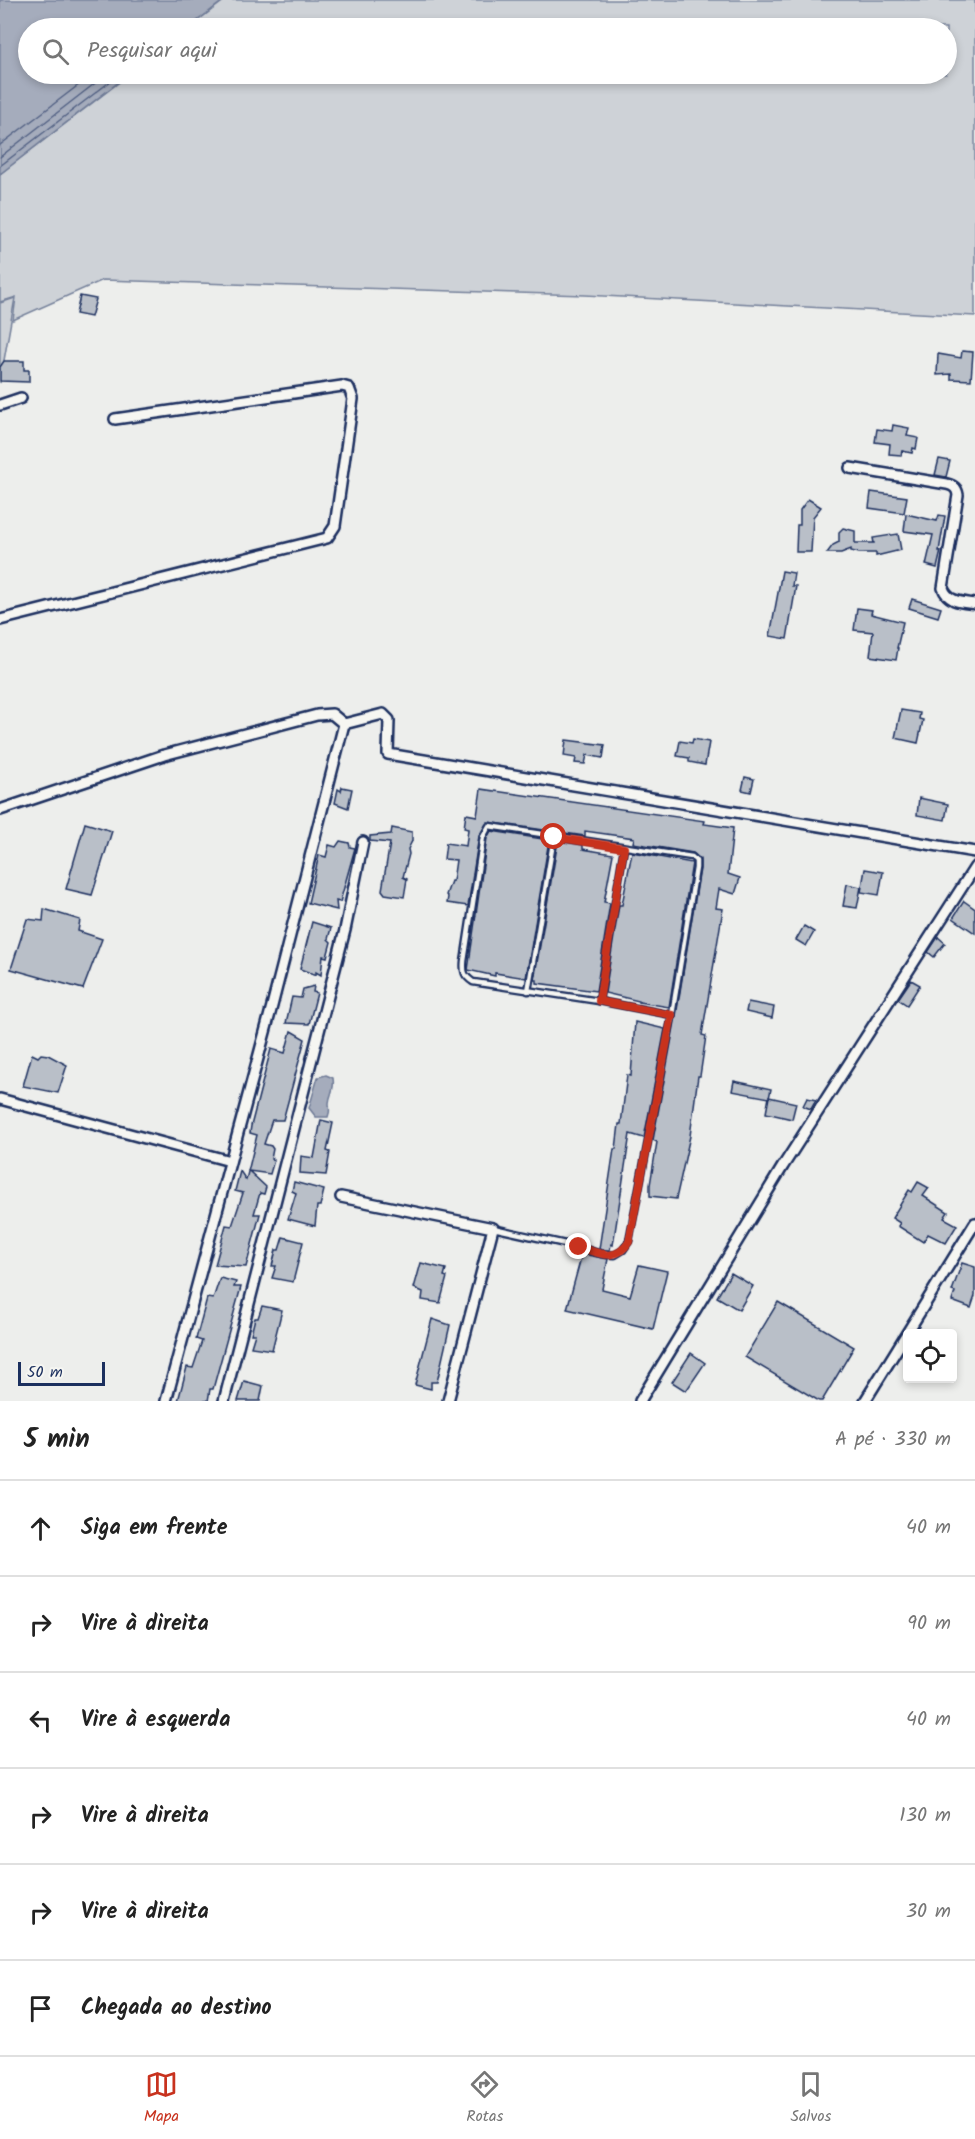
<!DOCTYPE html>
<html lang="pt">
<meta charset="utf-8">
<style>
:root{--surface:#fff;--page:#f6f6f6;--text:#222;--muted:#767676;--line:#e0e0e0;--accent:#c8321e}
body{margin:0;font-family:Kalam,sans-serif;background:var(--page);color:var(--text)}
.controls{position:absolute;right:18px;bottom:18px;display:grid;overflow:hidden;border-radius:6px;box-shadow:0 3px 9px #0003}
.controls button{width:54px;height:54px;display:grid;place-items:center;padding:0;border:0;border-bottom:2px solid var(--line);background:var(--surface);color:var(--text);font:30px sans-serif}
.scale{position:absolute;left:18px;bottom:15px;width:87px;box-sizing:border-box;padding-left:6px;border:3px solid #1b2f5e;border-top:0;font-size:16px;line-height:21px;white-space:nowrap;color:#1b2f5e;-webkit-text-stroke:4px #f6f6f2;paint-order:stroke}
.stop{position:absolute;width:18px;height:18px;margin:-14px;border:4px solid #c8321e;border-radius:50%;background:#fff}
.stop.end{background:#c8321e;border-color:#fff;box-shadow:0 2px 6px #0008}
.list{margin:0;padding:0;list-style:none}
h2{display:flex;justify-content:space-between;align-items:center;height:78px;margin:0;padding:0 24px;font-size:26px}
h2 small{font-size:20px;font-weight:400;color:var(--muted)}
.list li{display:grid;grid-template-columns:39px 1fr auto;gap:18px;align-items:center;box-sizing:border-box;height:96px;padding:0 24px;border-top:2px solid var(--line)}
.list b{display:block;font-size:22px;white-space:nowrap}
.list em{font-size:20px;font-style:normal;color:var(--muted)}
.icon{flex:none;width:33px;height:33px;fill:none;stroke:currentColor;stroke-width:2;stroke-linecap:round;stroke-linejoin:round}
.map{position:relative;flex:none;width:975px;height:1401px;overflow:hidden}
.search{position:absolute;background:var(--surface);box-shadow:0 3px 9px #0003;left:18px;right:18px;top:18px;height:66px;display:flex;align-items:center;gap:15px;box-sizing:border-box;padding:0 21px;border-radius:33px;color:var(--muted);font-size:22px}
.sheet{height:654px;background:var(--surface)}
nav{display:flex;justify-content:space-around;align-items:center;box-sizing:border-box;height:84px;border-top:2px solid var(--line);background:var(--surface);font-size:16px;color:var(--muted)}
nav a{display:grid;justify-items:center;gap:3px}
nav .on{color:var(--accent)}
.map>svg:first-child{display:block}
.green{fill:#ced2d7;stroke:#74809a;stroke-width:1.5}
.water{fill:#a5acbc;stroke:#6e7a96;stroke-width:1.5}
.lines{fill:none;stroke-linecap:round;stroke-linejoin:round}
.shore{stroke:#526184;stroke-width:1.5}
.building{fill:#b9bfc8;stroke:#1b2f5e;stroke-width:1.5}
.lane-casing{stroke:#1b2f5e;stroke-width:9}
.street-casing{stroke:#1b2f5e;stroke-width:14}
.lane{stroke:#f6f6f2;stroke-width:4.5}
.street{stroke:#f6f6f2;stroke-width:9}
.route{stroke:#c8321e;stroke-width:8}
</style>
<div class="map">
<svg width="975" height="1401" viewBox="0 0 975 1401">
<rect width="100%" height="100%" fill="#edeeec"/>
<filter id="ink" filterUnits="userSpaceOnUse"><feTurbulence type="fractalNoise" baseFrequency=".0167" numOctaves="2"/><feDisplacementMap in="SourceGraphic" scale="12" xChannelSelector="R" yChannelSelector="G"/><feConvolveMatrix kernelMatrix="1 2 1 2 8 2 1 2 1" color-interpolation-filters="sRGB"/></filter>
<g filter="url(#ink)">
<!-- green -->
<g class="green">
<polygon points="225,0 975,0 975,316 585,295 103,280 13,320 16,297 0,302 0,174 130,74 946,74 946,28 188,28"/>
<polygon points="15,298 0,383 0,303"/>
</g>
<!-- water -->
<g class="water">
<polygon points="0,0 224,0 188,28 28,28 28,74 129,74 0,174"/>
<path d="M 326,1075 L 333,1078 C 335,1090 330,1093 329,1103 C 329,1109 331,1110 328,1117 L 316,1117 L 309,1108 L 318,1077 Z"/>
</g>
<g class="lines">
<!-- shore -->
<g class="shore">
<polyline points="0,145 93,74"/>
<polyline points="0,157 107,74"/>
<polyline points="0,166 120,74"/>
</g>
</g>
<!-- building -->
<g class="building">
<polygon points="80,296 96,299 91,317 76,314"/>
<polygon points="962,351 973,352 971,380 951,379 951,374 937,375 938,354 961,358"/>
<polygon points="4,361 24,361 24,370 29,370 29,382 0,381 0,367"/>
<polygon points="893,425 909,428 907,436 918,438 916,449 913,448 912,453 902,451 901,455 889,454 890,444 875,442 877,429 892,431"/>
<polygon points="939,459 950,461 946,477 935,475"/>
<polygon points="871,492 907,497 904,513 869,508"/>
<polygon points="808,499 821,507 813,517 811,552 796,552 797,525 800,525 800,510"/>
<polygon points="906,514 937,521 939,515 945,516 939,551 941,551 937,568 926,565 933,535 904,531"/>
<polygon points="843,528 855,531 855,543 874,543 873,538 898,534 901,550 876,556 876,553 859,553 851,551 851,549 841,553 827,553 833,545 839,542 839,532"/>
<polygon points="782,571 794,573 792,586 796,586 787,639 770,636"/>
<polygon points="912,599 941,608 938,617 909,608"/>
<polygon points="857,608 872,610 871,614 903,622 897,648 898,648 896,660 870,656 873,632 854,630"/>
<polygon points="901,710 920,713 919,719 923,720 918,743 895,738"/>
<polygon points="693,739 709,742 705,765 689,762 689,758 677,756 680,741 692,743"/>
<polygon points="566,740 605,745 603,758 587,755 585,764 575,763 576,758 564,756"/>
<polygon points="745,777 754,779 751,792 742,790"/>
<polygon points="342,787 352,789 348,808 335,803 338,789 341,791"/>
<polygon points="481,789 705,821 704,824 733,828 728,874 740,878 735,894 719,889 716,908 723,909 702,1035 706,1036 700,1076 698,1076 690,1136 676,1199 650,1196 650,1185 657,1142 653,1140 676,1016 700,869 700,859 693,853 633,843 634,838 585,831 585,836 488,822 479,836 468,906 447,903 448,897 446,895 451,881 453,881 456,860 444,859 446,843 466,846 468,829 464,828 466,814 477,816"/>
<polygon points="919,798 948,804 945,820 917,815"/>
<polygon points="85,823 112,831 92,895 66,889"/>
<polygon points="392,828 412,832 412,841 408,849 409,854 403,877 407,879 404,897 385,894 382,890 390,843 370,841 370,836 391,834"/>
<polygon points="491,831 549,840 526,978 495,973 495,976 468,970 487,838"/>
<polygon points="340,841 349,843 350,847 355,848 340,902 336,901 337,910 308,903 319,855 326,857 329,845 336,847"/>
<polygon points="558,841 583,845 583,849 613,854 604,902 610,903 596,991 537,983 537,980 534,980"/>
<polygon points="632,852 692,863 669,1007 639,1002 639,1001 605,993 619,905 622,905"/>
<polygon points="865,869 883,872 879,895 861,892"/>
<polygon points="847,884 861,887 857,908 843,906"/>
<polygon points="964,901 975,909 975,933 953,918"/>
<polygon points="44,909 80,920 78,931 102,939 83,989 11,969 27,919 43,921"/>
<polygon points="312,922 331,928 328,939 331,942 327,957 323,956 321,975 316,972 316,975 300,969"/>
<polygon points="804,926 814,932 806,946 796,940"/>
<polygon points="938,937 945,943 934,957 928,952"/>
<polygon points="911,980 920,985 907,1005 898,999"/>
<polygon points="314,986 313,992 317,993 309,1024 286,1023 292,997 301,998 303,989"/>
<polygon points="748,1002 774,1007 772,1018 746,1012"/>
<polygon points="635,1022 665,1029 644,1138 630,1134 613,1245 611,1244 610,1250 602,1250 599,1249 614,1149 616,1149 619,1124 621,1124 627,1075 631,1076"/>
<polygon points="291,1031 305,1039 283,1120 272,1120 264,1144 271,1146 273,1149 271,1159 274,1160 270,1174 249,1171 266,1187 264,1194 260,1193 254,1214 260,1214 246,1267 215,1265 226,1225 232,1226 243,1193 235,1191 240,1171 246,1180 257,1135 250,1133 251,1126 271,1049 285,1053"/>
<polygon points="32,1054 38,1057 41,1054 48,1055 67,1065 58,1093 23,1086"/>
<polygon points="734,1081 771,1089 769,1098 732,1091"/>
<polygon points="769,1097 796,1103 792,1119 766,1113"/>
<polygon points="807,1098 816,1100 811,1109 803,1106"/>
<polygon points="321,1120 333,1123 327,1151 330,1152 326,1175 300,1173 301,1156 314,1158"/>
<polygon points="294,1182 324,1190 320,1206 317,1206 315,1226 288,1219 296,1193 292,1191"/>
<polygon points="918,1182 929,1188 923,1196 948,1212 944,1218 957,1225 946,1243 928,1234 923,1242 898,1226 900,1223 892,1218 909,1190 912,1192"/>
<polygon points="283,1237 303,1242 293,1282 272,1278 276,1266 272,1266 276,1250 279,1250"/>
<polygon points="582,1254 608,1259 602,1289 630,1296 639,1265 667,1271 653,1329 567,1309"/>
<polygon points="421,1263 446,1269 444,1276 447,1277 440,1303 422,1300 423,1292 414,1288"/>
<polygon points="962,1263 975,1267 975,1296 971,1308 952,1301 955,1292 952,1291"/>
<polygon points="731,1273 753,1286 739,1310 717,1297"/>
<polygon points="220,1278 236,1282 234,1287 241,1287 213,1389 210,1389 208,1401 178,1401 187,1367 193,1368 202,1341 196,1339 207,1298 213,1299"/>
<polygon points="778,1302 854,1347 822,1401 819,1401 745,1357"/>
<polygon points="262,1306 282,1310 272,1350 251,1347 255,1334 251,1334 255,1318 258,1318"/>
<polygon points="432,1319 450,1325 437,1382 431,1382 431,1389 415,1385"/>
<polygon points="691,1353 705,1363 686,1391 672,1382"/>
<polygon points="244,1381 263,1386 260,1401 238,1401"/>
</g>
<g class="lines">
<defs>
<g id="lane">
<path d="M 489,826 L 692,857 L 696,861 L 696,868 L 672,1015 L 599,1001 L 473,982 C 464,976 463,972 464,961 L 483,837 Z"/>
<polyline points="528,991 554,837"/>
<polyline points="599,1001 624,848"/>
<polyline points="493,1228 579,1247 601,1254 615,1255 623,1250 629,1241 672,1015"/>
</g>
<g id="street">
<polyline points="0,405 21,398"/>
<path d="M 850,468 L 947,484 C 954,486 957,488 958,495 L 943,588 C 948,602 961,602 975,604"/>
<polyline points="0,620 311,542 327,538 335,526 353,399 349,388 342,386 115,419"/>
<polyline points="0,810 164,755 317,715 332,714 344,724 383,714 389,720 388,754 975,852"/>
<polyline points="0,1099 230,1161"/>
<polyline points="341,1197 493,1228 448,1401"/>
<polyline points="166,1401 272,1006 344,724"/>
<polyline points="224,1401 345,930 363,842"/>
<polyline points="640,1401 783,1166 975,867"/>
<polyline points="865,1401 975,1223"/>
</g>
</defs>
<!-- lane casing -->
<use href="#lane" class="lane-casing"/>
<!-- street casing -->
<use href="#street" class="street-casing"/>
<!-- lane -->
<use href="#lane" class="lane"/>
<!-- street -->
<use href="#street" class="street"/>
</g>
</g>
<g class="lines" filter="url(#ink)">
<!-- route -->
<path class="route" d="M 554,837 L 624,848 L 599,1001 L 672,1015 L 629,1242 C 615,1263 599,1253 579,1247"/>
</g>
</svg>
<div class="controls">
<button><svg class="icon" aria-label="locate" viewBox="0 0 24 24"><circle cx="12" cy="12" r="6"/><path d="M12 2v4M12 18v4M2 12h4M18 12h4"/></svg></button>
</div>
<div class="scale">50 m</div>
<div class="stop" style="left:554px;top:837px"></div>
<div class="stop end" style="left:579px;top:1247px"></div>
<div class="search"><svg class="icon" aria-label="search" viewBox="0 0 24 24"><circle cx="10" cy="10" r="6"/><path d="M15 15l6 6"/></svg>Pesquisar aqui</div>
</div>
<section class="sheet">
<h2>5 min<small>A pé · 330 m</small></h2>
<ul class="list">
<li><svg class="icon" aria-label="ahead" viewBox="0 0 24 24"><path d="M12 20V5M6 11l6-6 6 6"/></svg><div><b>Siga em frente</b></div><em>40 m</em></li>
<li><svg class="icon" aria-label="right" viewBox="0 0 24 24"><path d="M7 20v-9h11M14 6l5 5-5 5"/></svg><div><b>Vire à direita</b></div><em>90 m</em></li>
<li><svg class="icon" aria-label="left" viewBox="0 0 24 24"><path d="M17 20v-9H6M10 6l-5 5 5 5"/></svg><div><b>Vire à esquerda</b></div><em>40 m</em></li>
<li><svg class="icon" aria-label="right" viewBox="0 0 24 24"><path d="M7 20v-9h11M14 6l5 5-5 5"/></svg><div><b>Vire à direita</b></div><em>130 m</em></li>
<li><svg class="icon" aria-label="right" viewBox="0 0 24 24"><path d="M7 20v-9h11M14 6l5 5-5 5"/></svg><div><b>Vire à direita</b></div><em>30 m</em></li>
<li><svg class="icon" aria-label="arrive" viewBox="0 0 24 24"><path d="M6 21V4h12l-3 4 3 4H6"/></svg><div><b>Chegada ao destino</b></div></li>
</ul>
</section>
<nav>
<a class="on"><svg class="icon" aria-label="map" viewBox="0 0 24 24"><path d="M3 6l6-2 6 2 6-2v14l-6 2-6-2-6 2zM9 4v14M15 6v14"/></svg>Mapa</a>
<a><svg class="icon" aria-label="directions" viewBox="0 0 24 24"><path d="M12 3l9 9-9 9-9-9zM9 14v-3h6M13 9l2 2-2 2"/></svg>Rotas</a>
<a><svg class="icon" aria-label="saved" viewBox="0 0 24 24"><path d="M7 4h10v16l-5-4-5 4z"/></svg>Salvos</a>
</nav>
